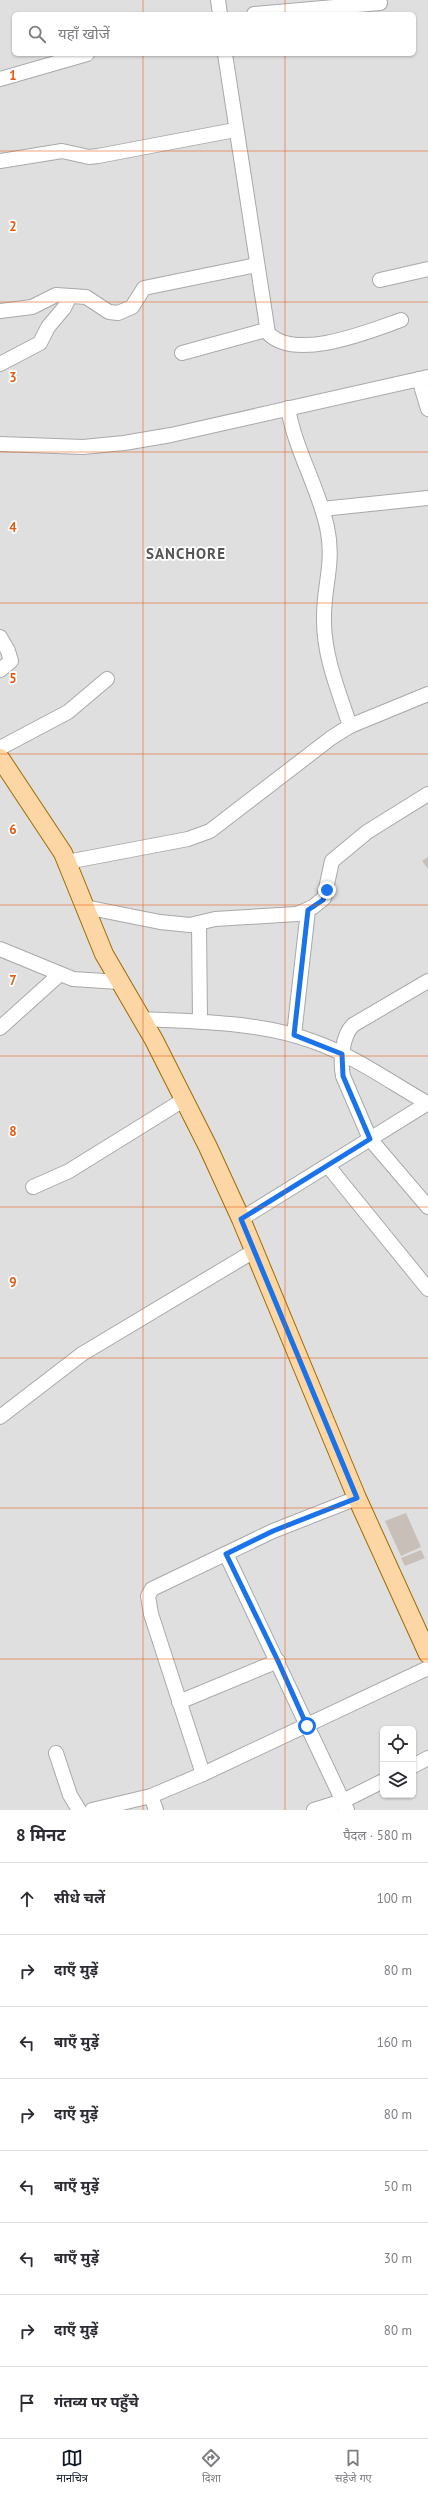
<!DOCTYPE html>
<html lang="hi">
<meta charset="utf-8">
<style>
:root{--surface:#fff;--page:#f7f7f7;--text:#2b2b33;--muted:#7c7c81;--line:#e1e1e2;--accent:#111827}
body{margin:0;font-family:"PT Sans","Noto Sans Devanagari",sans-serif;background:var(--page);color:var(--text)}
.controls{position:absolute;right:12px;bottom:12px;display:grid;overflow:hidden;border-radius:6px;box-shadow:0 1px 3px #0004}
.controls button{width:36px;height:36px;display:grid;place-items:center;padding:0;border:0;border-bottom:1px solid var(--line);background:var(--surface);color:var(--text);font:20px sans-serif}
.stop{position:absolute;width:12px;height:12px;margin:-9px;border:3px solid #1a73e8;border-radius:50%;background:#fff}
.stop.end{background:#1a73e8;border-color:#fff;box-shadow:0 1px 4px #0008}
.list{margin:0;padding:0;list-style:none}
h2{display:flex;justify-content:space-between;align-items:center;height:52px;margin:0;padding:0 16px;font-size:17px}
h2 small{font-size:13px;font-weight:400;color:var(--muted)}
.list li{display:grid;grid-template-columns:26px 1fr auto;gap:12px;align-items:center;box-sizing:border-box;height:72px;padding:0 16px;border-top:1px solid var(--line)}
.list b{display:block;font-size:15px;white-space:nowrap}
.list em{font-size:13px;font-style:normal;color:var(--muted)}
.icon{flex:none;width:22px;height:22px;fill:none;stroke:currentColor;stroke-width:2;stroke-linecap:round;stroke-linejoin:round}
.map{position:relative;flex:none;width:428px;height:1810px;overflow:hidden}
.search{position:absolute;background:var(--surface);box-shadow:0 1px 3px #0004;left:12px;right:12px;top:12px;height:44px;display:flex;align-items:center;gap:10px;box-sizing:border-box;padding:0 14px;border-radius:6px;color:var(--muted);font-size:15px}
.sheet{height:628px;background:var(--surface)}
nav{display:flex;justify-content:space-around;align-items:center;box-sizing:border-box;height:56px;border-top:1px solid var(--line);background:var(--surface);font-size:11px;color:var(--muted)}
nav a{display:grid;justify-items:center;gap:2px}
nav .on{color:var(--accent)}
.map>svg:first-child{display:block}
.residential{fill:#e0dfdf;fill-rule:evenodd}
.building{fill:#c7bfb8}
.lines{fill:none;stroke-linecap:round;stroke-linejoin:round}
.minor-casing{stroke:#a9a9a9;stroke-width:16}
.major-casing{stroke:#a06b00;stroke-width:20}
.minor{stroke:#fff;stroke-width:14}
.major{stroke:#fcd6a4;stroke-width:18}
.route{stroke:#1a73e8;stroke-width:5}
.grid{fill:none;stroke:#e8590c;stroke-width:1;stroke-opacity:0.55}
.labels{text-anchor:middle;dominant-baseline:central;stroke-width:3.5;stroke-linejoin:round;paint-order:stroke}
.district-label{font-size:15px;font-weight:bold;letter-spacing:1px;fill:#555;stroke:#fff}
.grid-label{font-size:13px;text-anchor:middle;font-weight:bold;fill:#e8590c;stroke:#fff;stroke-width:3.5;stroke-linejoin:round;paint-order:stroke}
</style>
<div class="map">
<svg width="428" height="1810" viewBox="0 0 428 1810">
<rect width="100%" height="100%" fill="#f2efe9"/>
<!-- residential -->
<path class="residential" d="M 0,0 L 428,0 L 428,1810 L 0,1810 ZM 14,14 L 414,14 L 414,54 L 14,54 ZM 383,1729 L 413,1729 L 413,1795 L 383,1795 Z"/>
<!-- building -->
<g class="building">
<polygon points="428,857 428,869 422,861"/>
<polygon points="406,1513 421,1547 401,1556 385,1521"/>
<polygon points="421,1550 425,1558 405,1566 401,1558"/>
</g>
<g class="lines">
<defs>
<g id="minor">
<polyline points="218,0 220,14"/>
<polyline points="254,14 380,3"/>
<path d="M 225,54 L 268,333 C 295,362 370,331 401,320"/>
<polyline points="0,79 87,54"/>
<polyline points="0,161 62,151 89,157 98,156 235,130"/>
<polyline points="380,280 428,269"/>
<polyline points="0,311 32,307 56,295 86,297 109,312 118,313 132,307 144,288 256,265"/>
<polyline points="182,353 266,330"/>
<polyline points="0,364 40,343 48,327 64,308 70,296"/>
<polyline points="419,379 428,409"/>
<path d="M 288,408 C 295,450 318,486 327,527 C 335,564 323,586 324,621 C 324,657 339,692 350,726"/>
<polyline points="0,444 83,447 124,443 171,435 428,377"/>
<polyline points="322,509 428,498"/>
<polyline points="0,637 8,651 11,661 0,670"/>
<polyline points="0,748 68,712 107,679"/>
<polyline points="67,862 188,839 210,831 331,738 350,726 428,694"/>
<polyline points="85,907 160,922 190,925 215,919 297,914 313,907 324,898 332,861 367,832 428,794"/>
<polyline points="199,923 200,1021"/>
<polyline points="0,949 73,979 119,982"/>
<path d="M 428,981 L 353,1025 C 342,1036 340,1061 343,1076 L 370,1139 L 428,1207"/>
<path d="M 140,1019 C 195,1021 260,1022 312,1041 C 353,1055 390,1082 427,1103"/>
<polyline points="0,1028 60,974"/>
<polyline points="294,1035 308,910"/>
<polyline points="328,1166 428,1289"/>
<polyline points="33,1187 69,1171 185,1099"/>
<polyline points="241,1219 428,1103"/>
<polyline points="0,1417 82,1354 254,1251"/>
<polyline points="226,1554 347,1810"/>
<polyline points="179,1702 278,1661"/>
<polyline points="56,1753 70,1795 79,1810"/>
<polyline points="413,1766 428,1758"/>
<polyline points="203,1774 151,1614 148,1596 152,1589 273,1531 357,1498"/>
<polyline points="151,1796 156,1810"/>
<polyline points="92,1810 151,1796 203,1774 428,1668"/>
<polyline points="314,1810 343,1801 383,1781"/>
</g>
<polyline id="major" points="0,758 63,853 104,954 154,1040 208,1147 241,1219 357,1498 428,1654"/>
</defs>
<!-- minor casing -->
<use href="#minor" class="minor-casing"/>
<!-- major casing -->
<use href="#major" class="major-casing"/>
<!-- minor -->
<use href="#minor" class="minor"/>
<!-- major -->
<use href="#major" class="major"/>
</g>
<g class="lines">
<!-- route -->
<polyline class="route" points="307,1726 278,1661 226,1554 273,1531 357,1498 241,1219 370,1139 343,1076 342,1054 294,1035 308,910 323,900 327,890"/>
</g>
<!-- grid -->
<path class="grid" d="M 143,0 L 143,14M 285,0 L 285,14M 143,54 L 143,1810M 285,54 L 285,1810M 0,151 L 428,151M 0,302 L 428,302M 0,452 L 428,452M 0,603 L 428,603M 0,754 L 428,754M 0,905 L 428,905M 0,1056 L 428,1056M 0,1207 L 428,1207M 0,1358 L 428,1358M 0,1508 L 428,1508M 0,1659 L 428,1659"/>
<g class="labels">
<!-- district labels -->
<g class="district-label">
<text x="186" y="553">SANCHORE</text>
</g>
</g>
<g class="grid-label">
<text x="13" y="80">1</text>
<text x="13" y="231">2</text>
<text x="13" y="382">3</text>
<text x="13" y="532">4</text>
<text x="13" y="683">5</text>
<text x="13" y="834">6</text>
<text x="13" y="985">7</text>
<text x="13" y="1136">8</text>
<text x="13" y="1287">9</text>
</g>
</svg>
<div class="controls">
<button><svg class="icon" aria-label="locate" viewBox="0 0 24 24"><circle cx="12" cy="12" r="6"/><path d="M12 2v4M12 18v4M2 12h4M18 12h4"/></svg></button>
<button><svg class="icon" aria-label="layers" viewBox="0 0 24 24"><path d="M12 4l9 5-9 5-9-5zM3 14l9 5 9-5"/></svg></button>
</div>
<div class="stop" style="left:307px;top:1726px"></div>
<div class="stop end" style="left:327px;top:890px"></div>
<div class="search"><svg class="icon" aria-label="search" viewBox="0 0 24 24"><circle cx="10" cy="10" r="6"/><path d="M15 15l6 6"/></svg>यहाँ खोजें</div>
</div>
<section class="sheet">
<h2>8 मिनट<small>पैदल · 580 m</small></h2>
<ul class="list">
<li><svg class="icon" aria-label="ahead" viewBox="0 0 24 24"><path d="M12 20V5M6 11l6-6 6 6"/></svg><div><b>सीधे चलें</b></div><em>100 m</em></li>
<li><svg class="icon" aria-label="right" viewBox="0 0 24 24"><path d="M7 20v-9h11M14 6l5 5-5 5"/></svg><div><b>दाएँ मुड़ें</b></div><em>80 m</em></li>
<li><svg class="icon" aria-label="left" viewBox="0 0 24 24"><path d="M17 20v-9H6M10 6l-5 5 5 5"/></svg><div><b>बाएँ मुड़ें</b></div><em>160 m</em></li>
<li><svg class="icon" aria-label="right" viewBox="0 0 24 24"><path d="M7 20v-9h11M14 6l5 5-5 5"/></svg><div><b>दाएँ मुड़ें</b></div><em>80 m</em></li>
<li><svg class="icon" aria-label="left" viewBox="0 0 24 24"><path d="M17 20v-9H6M10 6l-5 5 5 5"/></svg><div><b>बाएँ मुड़ें</b></div><em>50 m</em></li>
<li><svg class="icon" aria-label="left" viewBox="0 0 24 24"><path d="M17 20v-9H6M10 6l-5 5 5 5"/></svg><div><b>बाएँ मुड़ें</b></div><em>30 m</em></li>
<li><svg class="icon" aria-label="right" viewBox="0 0 24 24"><path d="M7 20v-9h11M14 6l5 5-5 5"/></svg><div><b>दाएँ मुड़ें</b></div><em>80 m</em></li>
<li><svg class="icon" aria-label="arrive" viewBox="0 0 24 24"><path d="M6 21V4h12l-3 4 3 4H6"/></svg><div><b>गंतव्य पर पहुँचे</b></div></li>
</ul>
</section>
<nav>
<a class="on"><svg class="icon" aria-label="map" viewBox="0 0 24 24"><path d="M3 6l6-2 6 2 6-2v14l-6 2-6-2-6 2zM9 4v14M15 6v14"/></svg>मानचित्र</a>
<a><svg class="icon" aria-label="directions" viewBox="0 0 24 24"><path d="M12 3l9 9-9 9-9-9zM9 14v-3h6M13 9l2 2-2 2"/></svg>दिशा</a>
<a><svg class="icon" aria-label="saved" viewBox="0 0 24 24"><path d="M7 4h10v16l-5-4-5 4z"/></svg>सहेजे गए</a>
</nav>
